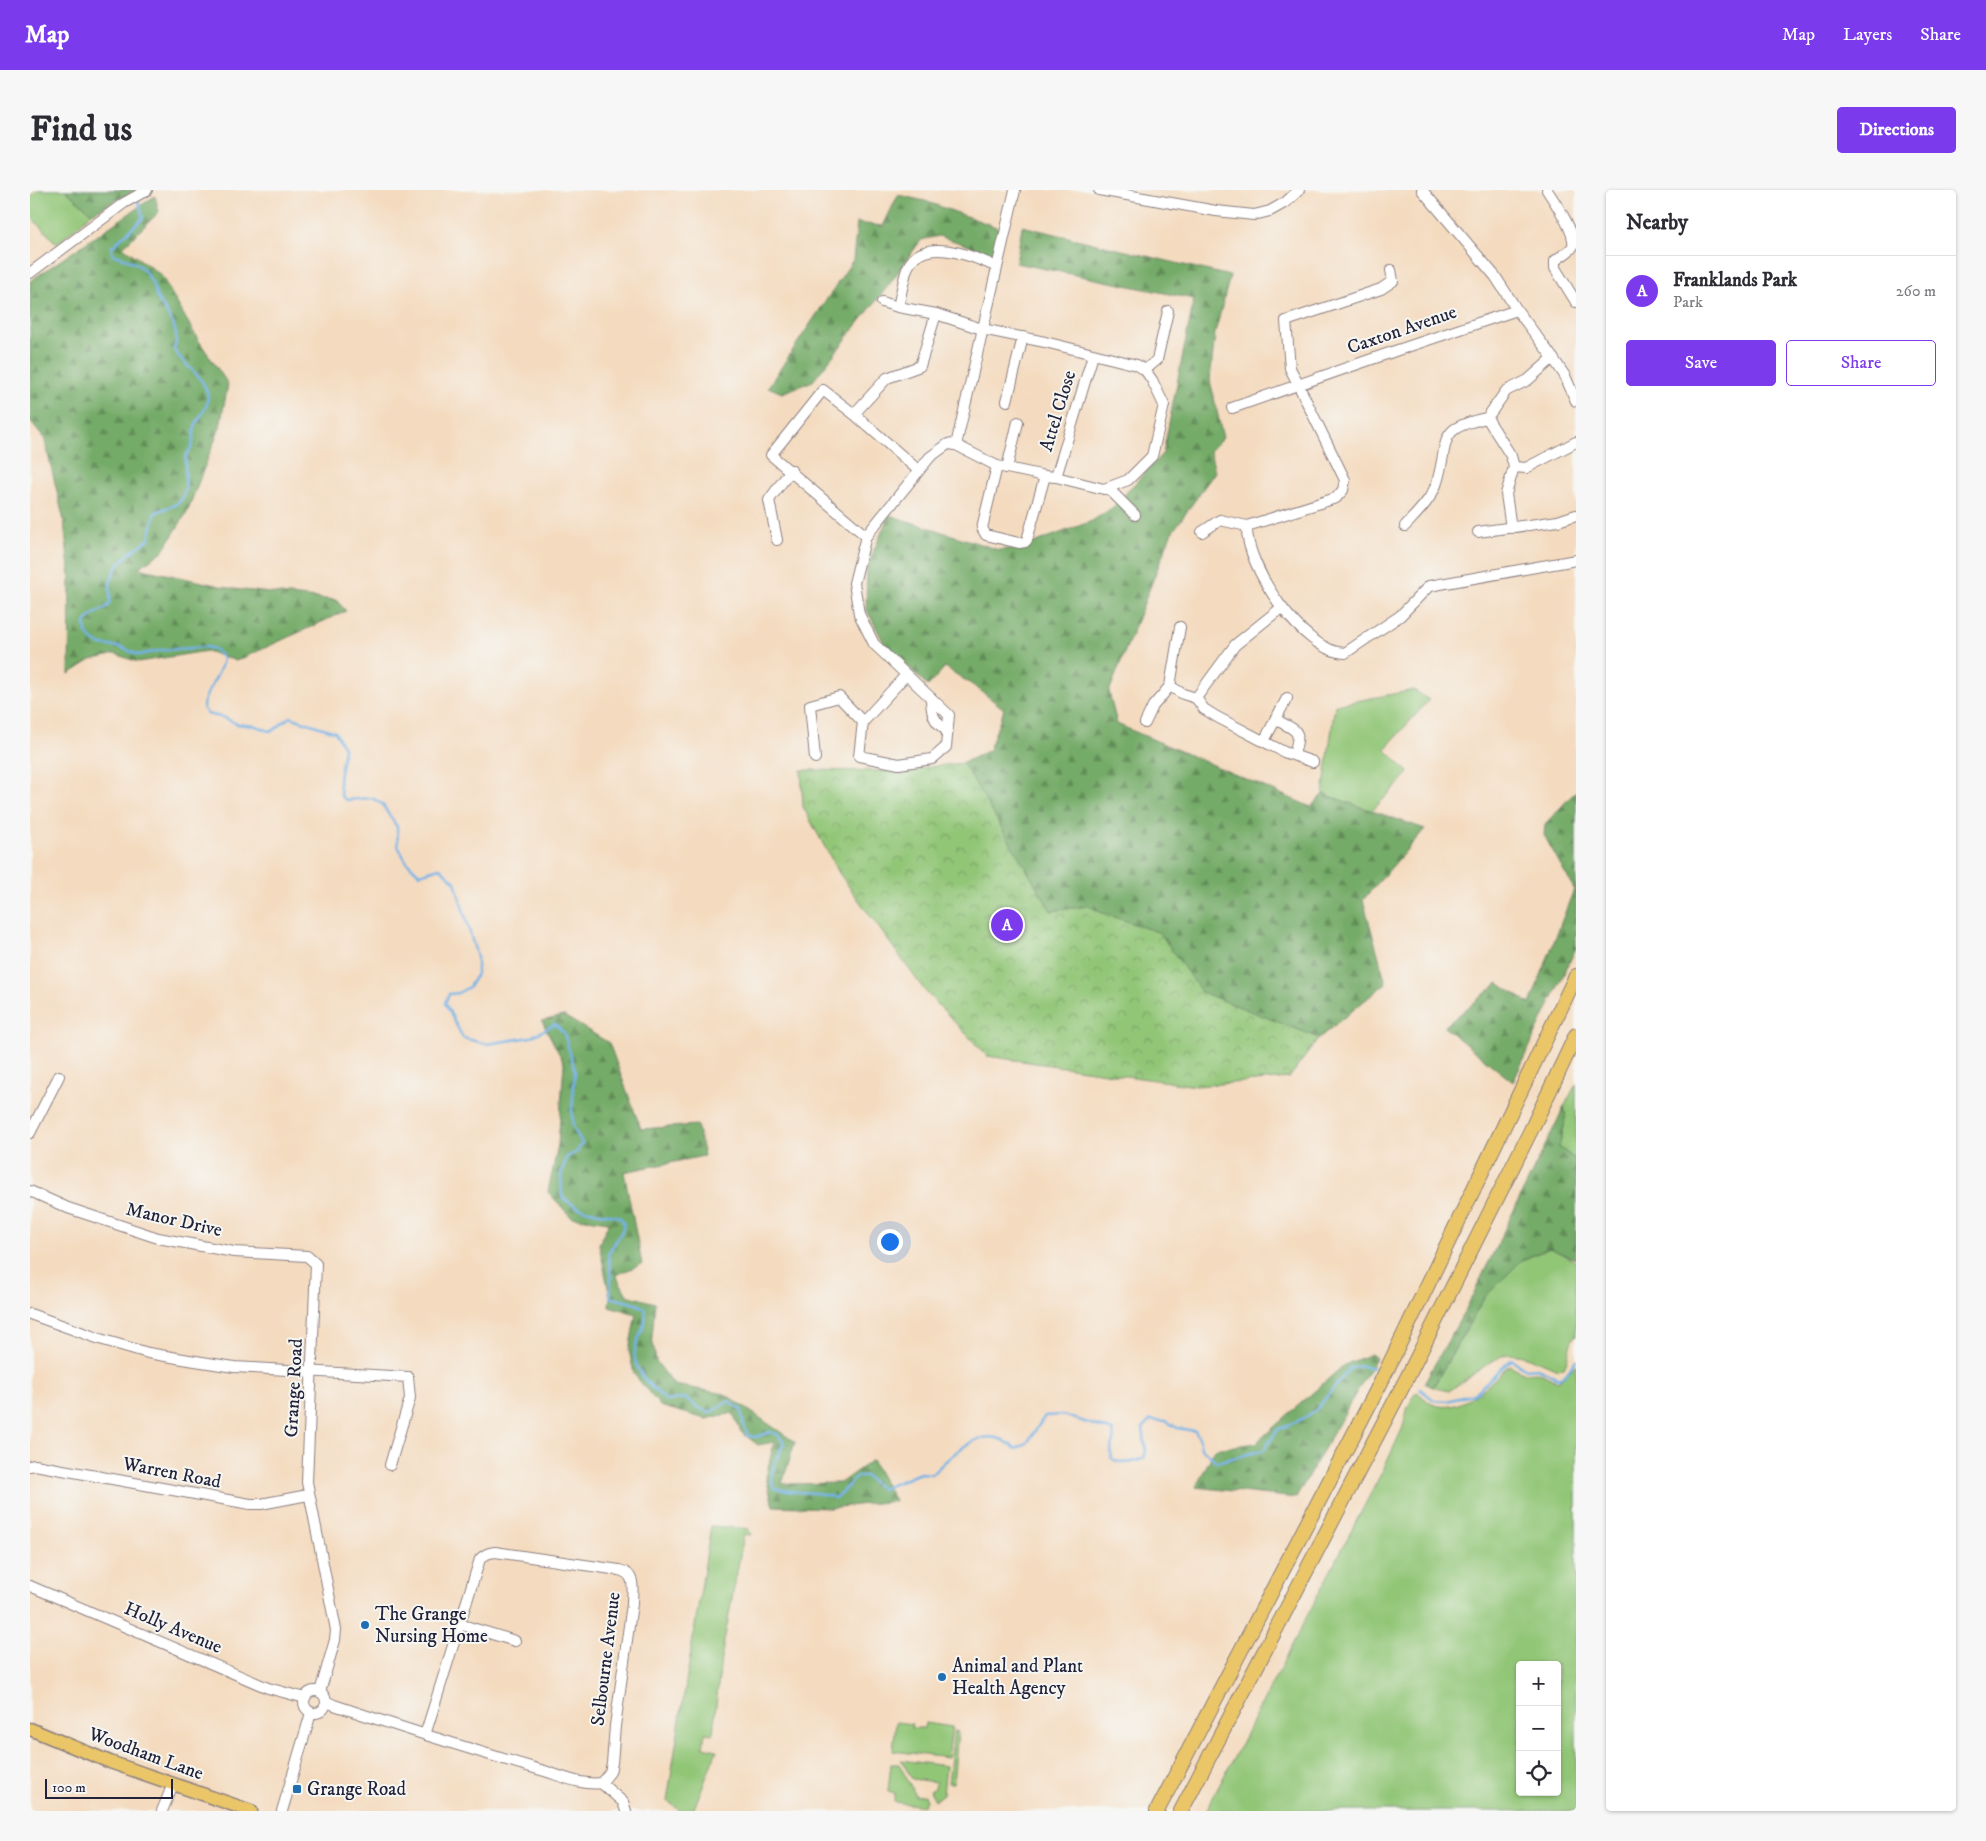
<!DOCTYPE html>
<meta charset="utf-8">
<style>
:root{--surface:#fff;--page:#f7f7f7;--text:#2b2b33;--muted:#7c7c81;--line:#e1e1e2;--accent:#7c3aed}
body{margin:0;font-family:"IM FELL DW Pica",serif;background:var(--page);color:var(--text)}
.controls{position:absolute;right:15px;bottom:15px;display:grid;overflow:hidden;border-radius:5px;box-shadow:0 1px 4px #0004}
.controls button{width:45px;height:45px;display:grid;place-items:center;padding:0;border:0;border-bottom:1px solid var(--line);background:var(--surface);color:var(--text);font:25px sans-serif}
.scale{position:absolute;left:15px;bottom:12px;width:128px;box-sizing:border-box;padding-left:5px;border:2px solid #22223b;border-top:0;font-size:14px;line-height:18px;white-space:nowrap;color:#22223b;-webkit-text-stroke:4px #f6f6f2;paint-order:stroke}
.you{position:absolute;left:859px;top:1051px;width:18px;height:18px;margin:-12px;border:4px solid #fff;border-radius:50%;background:#1a73e8;box-shadow:0 0 0 8px #1a73e833}
.badge{display:grid;place-items:center;width:32px;height:32px;border-radius:50%;background:var(--accent);color:#fff;font-size:16px;font-weight:700}
.pin{position:absolute;translate:-50% -50%;border:2px solid #fff;box-shadow:0 1px 5px #0006}
.list{margin:0;padding:0;list-style:none}
h2{display:flex;justify-content:space-between;align-items:center;height:65px;margin:0;padding:0 20px;font-size:21px}
h2 small{font-size:16px;font-weight:400;color:var(--muted)}
.list li{display:grid;grid-template-columns:32px 1fr auto;gap:15px;align-items:center;box-sizing:border-box;height:70px;padding:0 20px;border-top:1px solid var(--line)}
.list b{display:block;font-size:19px;white-space:nowrap}
.list p{margin:0;font-size:16px;white-space:nowrap;color:var(--muted)}
.list em{font-size:16px;font-style:normal;color:var(--muted)}
.actions{display:flex;gap:10px;padding:15px 20px}
.actions a{flex:1;padding:11px 0;border:1px solid var(--accent);border-radius:5px;text-align:center;font-size:18px;color:var(--accent)}
.actions .main{background:var(--accent);color:#fff}
.icon{flex:none;width:28px;height:28px;fill:none;stroke:currentColor;stroke-width:2;stroke-linecap:round;stroke-linejoin:round}
.map{position:relative;flex:none;width:1546px;height:1621px;overflow:hidden;border-radius:5px}
header{display:flex;align-items:center;gap:30px;box-sizing:border-box;height:70px;padding:0 25px;background:var(--accent);color:#fff}
header strong{font-size:24px}
nav{display:flex;gap:28px;margin-inline-start:auto;font-size:18px}
.intro{display:flex;align-items:center;justify-content:space-between;box-sizing:border-box;height:120px;padding:0 30px}
h1{margin:0;font-size:35px}
.button{padding:12px 22px;border-radius:5px;background:var(--accent);color:#fff;font-size:18px;font-weight:700}
main{display:flex;gap:30px;padding:0 30px}
aside{flex:1;background:var(--surface);border-radius:5px;box-shadow:0 1px 4px #0004}
.map>svg:first-child{display:block}
.grass{fill:#92c677;stroke:#5a7459;fill-rule:evenodd}
.forest{fill:url(#forest-firs);stroke:#4c6652}
.park{fill:url(#park-crowns);stroke:#5a7459}
.lines{fill:none;stroke-linecap:round;stroke-linejoin:round}
.stream{stroke:#73b2e6;stroke-width:2.5}
.minor-casing{stroke:#8b7e7e;stroke-width:12}
.major-casing{stroke:#8b7e7e;stroke-width:15}
.highway-casing{stroke:#8b7e7e;stroke-width:16}
.minor{stroke:#fff;stroke-width:10}
.major{stroke:#eac669;stroke-width:12}
.highway{stroke:#eac669;stroke-width:14}
.poi-dot{fill:#1f6fb2;stroke:#f6f6f2;stroke-width:2}
.labels{text-anchor:middle;dominant-baseline:central;stroke-width:4;stroke-linejoin:round;paint-order:stroke}
.street-label{font-size:19px;fill:#22223b;stroke:#f6f6f2}
.poi-label{font-size:19px;fill:#22223b;stroke:#f6f6f2;text-anchor:start}
</style>
<header>
<strong>Map</strong>
<nav><a>Map</a><a>Layers</a><a>Share</a></nav>
</header>
<div class="intro"><h1>Find us</h1><a class="button">Directions</a></div>
<main>
<div class="map">
<svg width="1546" height="1621" viewBox="0 0 1546 1621">
<defs>
<pattern id="forest-firs" width="22" height="20" patternUnits="userSpaceOnUse" patternTransform="scale(1.25)"><rect width="22" height="20" fill="#75ab68"/><path d="M5 1l3.5 6h-7zM16 11l3.5 6h-7z" fill="#608b57"/></pattern>
<pattern id="park-crowns" width="20" height="18" patternUnits="userSpaceOnUse" patternTransform="scale(1.25)"><rect width="20" height="18" fill="#92c677"/><path d="M2 6a3 3 0 1 1 6 0M12 15a3 3 0 1 1 6 0" fill="none" stroke="#77a063"/></pattern>
</defs>
<rect width="100%" height="100%" fill="#f6f6f2"/>
<filter id="ink" filterUnits="userSpaceOnUse"><feTurbulence type="fractalNoise" baseFrequency=".02" numOctaves="2"/><feDisplacementMap in="SourceGraphic" scale="10" xChannelSelector="R" yChannelSelector="G"/><feConvolveMatrix kernelMatrix="1 2 1 2 8 2 1 2 1" color-interpolation-filters="sRGB"/></filter>
<filter id="wash" filterUnits="userSpaceOnUse"><feTurbulence type="fractalNoise" baseFrequency=".0096" numOctaves="4" result="noise"/><feDisplacementMap in="SourceGraphic" scale="20" xChannelSelector="R" yChannelSelector="G"/><feGaussianBlur stdDeviation="1.12" result="paint"/><feColorMatrix in="noise" values="0 0 0 0 0 0 0 0 0 0 0 0 0 0 0 0 0 1.4 0 .05"/><feComposite in="paint" operator="in"/></filter>
<g filter="url(#wash)">
<rect width="100%" height="100%" fill="#f4dbc0"/>
<!-- grass -->
<g class="grass">
<polygon points="8,0 35,0 62,23 27,54 0,26 0,7"/>
<polygon points="1384,500 1399,510 1355,559 1379,583 1342,621 1293,604 1305,515"/>
<polygon points="1546,894 1546,970 1529,957 1536,928 1534,917"/>
<path d="M 1522,1057 L 1546,1072 L 1546,1145 C 1538,1152 1540,1167 1534,1177 L 1527,1179 C 1515,1173 1493,1164 1479,1164 C 1468,1164 1430,1194 1419,1201 L 1403,1197 L 1454,1108 L 1492,1070 Z"/>
<path d="M 1479,1175 L 1495,1183 L 1507,1182 L 1528,1191 L 1546,1175 L 1546,1621 L 1176,1621 L 1355,1276 L 1373,1237 L 1378,1216 L 1387,1202 C 1391,1205 1397,1211 1402,1214 C 1431,1226 1461,1192 1479,1175 ZM 1490,1475 L 1527,1475 L 1527,1602 L 1490,1602 Z"/>
<polygon points="681,1336 719,1339 721,1345 714,1344 691,1468 683,1544 675,1543 673,1557 687,1560 663,1621 651,1621 637,1611"/>
<polygon points="866,1532 882,1534 881,1538 894,1538 895,1533 922,1537 918,1568 863,1561"/>
<polygon points="924,1541 928,1542 923,1593 918,1593"/>
<polygon points="871,1570 916,1576 913,1604 905,1610 900,1601 905,1598 906,1592 882,1589"/>
<polygon points="861,1574 869,1574 886,1606 894,1605 896,1609 894,1616 864,1612 865,1603 858,1601"/>
</g>
<!-- forest -->
<g class="forest">
<polygon points="35,0 106,0 62,23"/>
<polygon points="868,5 895,11 969,38 964,64 909,46 891,50 858,96 783,191 752,203 738,197 823,70 827,33 853,36"/>
<polygon points="125,6 129,22 93,57 131,85 167,148 198,194 190,237 157,322 133,361 108,378 204,399 306,410 316,421 206,471 177,461 108,472 85,464 61,470 39,484 40,389 34,331 14,247 0,231 0,91"/>
<polygon points="992,36 1200,86 1185,143 1180,190 1193,248 1180,261 1185,282 1141,344 1079,502 1087,534 1281,617 1293,604 1395,639 1333,710 1356,793 1289,848 1171,802 1130,743 1072,723 1059,716 1021,721 933,573 959,560 974,519 947,498 915,477 898,496 855,455 836,418 837,377 859,325 969,360 993,357 1062,331 1082,318 1133,263 1164,109 986,73"/>
<polygon points="1546,601 1546,758 1483,892 1414,837 1468,793 1500,814 1544,699 1514,645 1515,634"/>
<polygon points="534,826 579,853 611,939 667,935 674,966 594,982 612,1074 586,1085 597,1105 625,1113 622,1147 626,1171 644,1195 695,1204 765,1252 752,1294 810,1293 842,1270 865,1311 799,1318 743,1316 736,1287 744,1252 728,1255 711,1242 703,1223 676,1229 630,1216 604,1184 599,1160 606,1124 579,1116 580,1107 569,1054 579,1032 541,1027 518,1002 528,955 534,873 512,831"/>
<polygon points="1534,917 1536,928 1529,957 1546,970 1546,1069 1519,1058 1492,1070 1454,1108 1403,1197 1394,1193 1436,1119"/>
<polygon points="1341,1164 1346,1168 1266,1308 1166,1297 1185,1259 1226,1253 1314,1175"/>
</g>
<!-- park -->
<polygon class="park" points="933,573 1021,721 1059,716 1072,723 1130,743 1171,802 1289,848 1259,888 1166,896 957,866 895,801 809,683 773,617 771,580 864,581"/>
<g class="lines">
<!-- stream -->
<g class="stream">
<path d="M 106,9 L 109,13 L 113,28 L 82,57 L 82,64 C 90,67 98,69 105,73 C 115,78 125,95 126,106 C 136,123 152,139 144,159 C 151,174 171,182 177,202 C 181,217 169,225 165,237 C 163,243 164,251 162,256 C 160,260 157,263 156,266 C 153,280 159,295 152,309 C 147,317 133,318 125,323 L 119,349 C 101,363 84,371 80,395 C 79,402 82,409 79,415 C 75,420 62,422 55,433 L 56,443 L 63,451 L 71,455 L 90,457 L 109,465 L 132,460 L 177,457 L 185,459 L 193,468 C 192,484 172,506 173,517 C 173,517 177,524 177,524 L 195,528 L 207,534 L 226,536 L 239,541 L 244,540 L 260,527 L 305,542 L 314,558 L 309,589 L 311,606 L 316,610 L 342,608 L 352,614 L 367,637 L 368,656 L 376,671 L 389,684 L 410,678 L 425,692 L 447,767 L 447,784 L 439,797 L 428,803 L 419,804 L 415,813 L 433,848 L 457,854 L 501,847 L 525,834 L 534,843 L 545,881 L 542,921 L 543,937 L 552,953 L 547,962 L 537,967 L 531,984 L 532,1006 C 550,1024 567,1021 590,1027 L 594,1034 L 592,1041 L 578,1064 L 581,1088 L 580,1107 L 606,1114 L 615,1118 C 618,1137 608,1143 605,1160 C 601,1180 624,1200 637,1211 L 655,1208 L 667,1217 L 679,1223 L 699,1211 L 711,1220 L 713,1233 L 718,1246 L 726,1247 L 740,1242 L 748,1245 L 754,1253 C 748,1266 737,1284 744,1298 C 766,1305 785,1299 805,1308 L 828,1286 L 835,1286 L 852,1299 L 890,1283 L 902,1284 C 919,1268 946,1238 973,1250 C 977,1252 982,1256 986,1259 L 997,1253 L 1015,1226 L 1033,1225 L 1083,1241 C 1086,1253 1078,1256 1082,1269 C 1094,1275 1102,1273 1114,1268 L 1116,1261 L 1113,1238 L 1121,1230 L 1136,1231 L 1147,1238 L 1165,1241 L 1169,1248 L 1171,1258 L 1187,1272 L 1234,1260 L 1247,1240 L 1272,1229 L 1286,1220 L 1320,1178 L 1332,1176 L 1343,1178"/>
<polyline points="1390,1199 1404,1210 1417,1211 1444,1204 1481,1169 1496,1179 1507,1178 1529,1188 1537,1183 1546,1170"/>
</g>
</g>
</g>
<g filter="url(#ink)">
<g class="lines">
<defs>
<g id="minor">
<polyline points="1069,0 1186,21 1224,25 1240,21 1256,12 1269,0"/>
<polyline points="1392,0 1465,86 1487,120 1523,168 1535,186 1546,211"/>
<path d="M 1517,0 C 1524,11 1546,42 1543,56 C 1540,62 1530,66 1525,71 L 1525,78 L 1546,112"/>
<polyline points="0,83 94,13 117,0"/>
<polyline points="852,112 868,117 906,124 952,139 1015,152 1107,175 1115,180 1122,190 1134,215 1122,266 1098,290 1074,299 1026,287 1015,286 967,276 926,255 918,254 900,267 836,346 824,393 829,424 844,454 919,525 916,557 902,569 869,574 829,566 833,532 876,485"/>
<path d="M 868,117 C 871,105 873,91 877,79 C 891,44 943,66 967,77"/>
<polyline points="1115,180 1127,170 1138,121"/>
<polyline points="977,211 993,147"/>
<polyline points="1202,218 1365,161 1487,120"/>
<polyline points="824,224 857,188 890,176 906,124"/>
<polyline points="926,255 985,0"/>
<polyline points="967,276 952,338 956,345 989,353 995,352 997,350 1015,286"/>
<polyline points="1484,277 1496,278 1546,252"/>
<polyline points="977,278 988,232"/>
<polyline points="1026,287 1063,165"/>
<polyline points="1078,298 1105,325"/>
<path d="M 1217,336 C 1215,376 1273,462 1315,463 L 1370,426 L 1399,396 L 1546,370"/>
<path d="M 1375,336 C 1388,322 1403,308 1408,289 C 1419,247 1408,238 1457,228"/>
<polyline points="1481,338 1476,304 1484,277 1481,266 1457,228 1476,201 1498,190 1523,168"/>
<polyline points="1172,342 1190,330 1217,336 1306,308 1313,300 1315,290 1260,178 1256,131 1351,99 1363,91 1361,80"/>
<polyline points="1448,342 1528,331 1546,325"/>
<polyline points="836,346 741,265 793,200 824,224 888,280"/>
<polyline points="747,350 739,310 761,280"/>
<polyline points="1150,437 1140,496 1153,504 1166,508 1174,519 1187,527 1254,562 1283,572"/>
<path d="M 901,508 C 901,524 904,532 917,541"/>
<polyline points="1166,508 1205,455 1251,418"/>
<path d="M 1245,529 C 1267,542 1272,538 1264,564"/>
<polyline points="1115,533 1123,516 1140,496"/>
<polyline points="1234,551 1257,508"/>
<polyline points="785,568 780,515 809,507 833,532"/>
<polyline points="0,943 29,886"/>
<polyline points="0,1001 38,1018 128,1048 204,1062 277,1066 286,1074 277,1292 306,1440 305,1450 290,1502"/>
<polyline points="0,1124 70,1149 118,1163 159,1170 204,1177 378,1187 380,1208 360,1275"/>
<polyline points="0,1276 5,1275 220,1314 231,1314 278,1305"/>
<polyline points="0,1396 238,1498 275,1508"/>
<polyline points="429,1434 485,1451"/>
<circle cx="285" cy="1512" r="11"/>
<path d="M 296,1511 L 304,1515 C 373,1538 442,1560 511,1580 C 529,1585 552,1596 571,1593 L 580,1582 L 582,1573 L 585,1536 L 602,1414 C 602,1399 607,1384 589,1380 L 465,1362 C 458,1363 455,1364 450,1369 L 395,1545"/>
<polyline points="571,1593 593,1612 596,1621"/>
<polyline points="132,1621 143,1594"/>
<polyline points="252,1621 281,1523"/>
</g>
<polyline id="major" points="0,1539 80,1572 221,1621"/>
<g id="highway">
<polyline points="1127,1621 1350,1194 1546,786"/>
<polyline points="1151,1621 1378,1186 1503,936 1546,845"/>
</g>
</defs>
<!-- minor casing -->
<use href="#minor" class="minor-casing"/>
<!-- major casing -->
<use href="#major" class="major-casing"/>
<!-- highway casing -->
<use href="#highway" class="highway-casing"/>
<!-- minor -->
<use href="#minor" class="minor"/>
<!-- major -->
<use href="#major" class="major"/>
<!-- highway -->
<use href="#highway" class="highway"/>
</g>
</g>
<!-- markers -->
<g class="poi-dot">
<circle cx="335" cy="1435" r="5"/>
<circle cx="912" cy="1487" r="5"/>
<rect x="262" y="1594" width="10" height="10" rx="2.5"/>
</g>
<g class="labels">
<!-- street labels -->
<g class="street-label">
<text transform="translate(1372 140) rotate(-19)">Caxton Avenue</text>
<text transform="translate(1028 221) rotate(-73)">Attel Close</text>
<text transform="translate(144 1030) rotate(13)">Manor Drive</text>
<text transform="translate(264 1198) rotate(-87)">Grange Road</text>
<text transform="translate(142 1283) rotate(11)">Warren Road</text>
<text transform="translate(143 1438) rotate(23)">Holly Avenue</text>
<text transform="translate(576 1469) rotate(-83)">Selbourne Avenue</text>
<text transform="translate(116 1564) rotate(20)">Woodham Lane</text>
</g>
<!-- poi labels -->
<g class="poi-label">
<text x="345" y="1424">The Grange<tspan x="345" dy="22">Nursing Home</tspan></text>
<text x="922" y="1476">Animal and Plant<tspan x="922" dy="22">Health Agency</tspan></text>
<text x="277" y="1599">Grange Road</text>
</g>
</g>
</svg>
<div class="controls">
<button>+</button>
<button>−</button>
<button><svg class="icon" aria-label="locate" viewBox="0 0 24 24"><circle cx="12" cy="12" r="6"/><path d="M12 2v4M12 18v4M2 12h4M18 12h4"/></svg></button>
</div>
<div class="scale">100 m</div>
<div class="you"></div>
<div class="pin badge" style="left:977px;top:735px">A</div>
</div>
<aside>
<h2>Nearby<small></small></h2>
<ul class="list">
<li><span class="badge">A</span><div><b>Franklands Park</b><p>Park</p></div><em>260 m</em></li>
</ul>
<div class="actions"><a class="main">Save</a><a>Share</a></div>
</aside>
</main>
